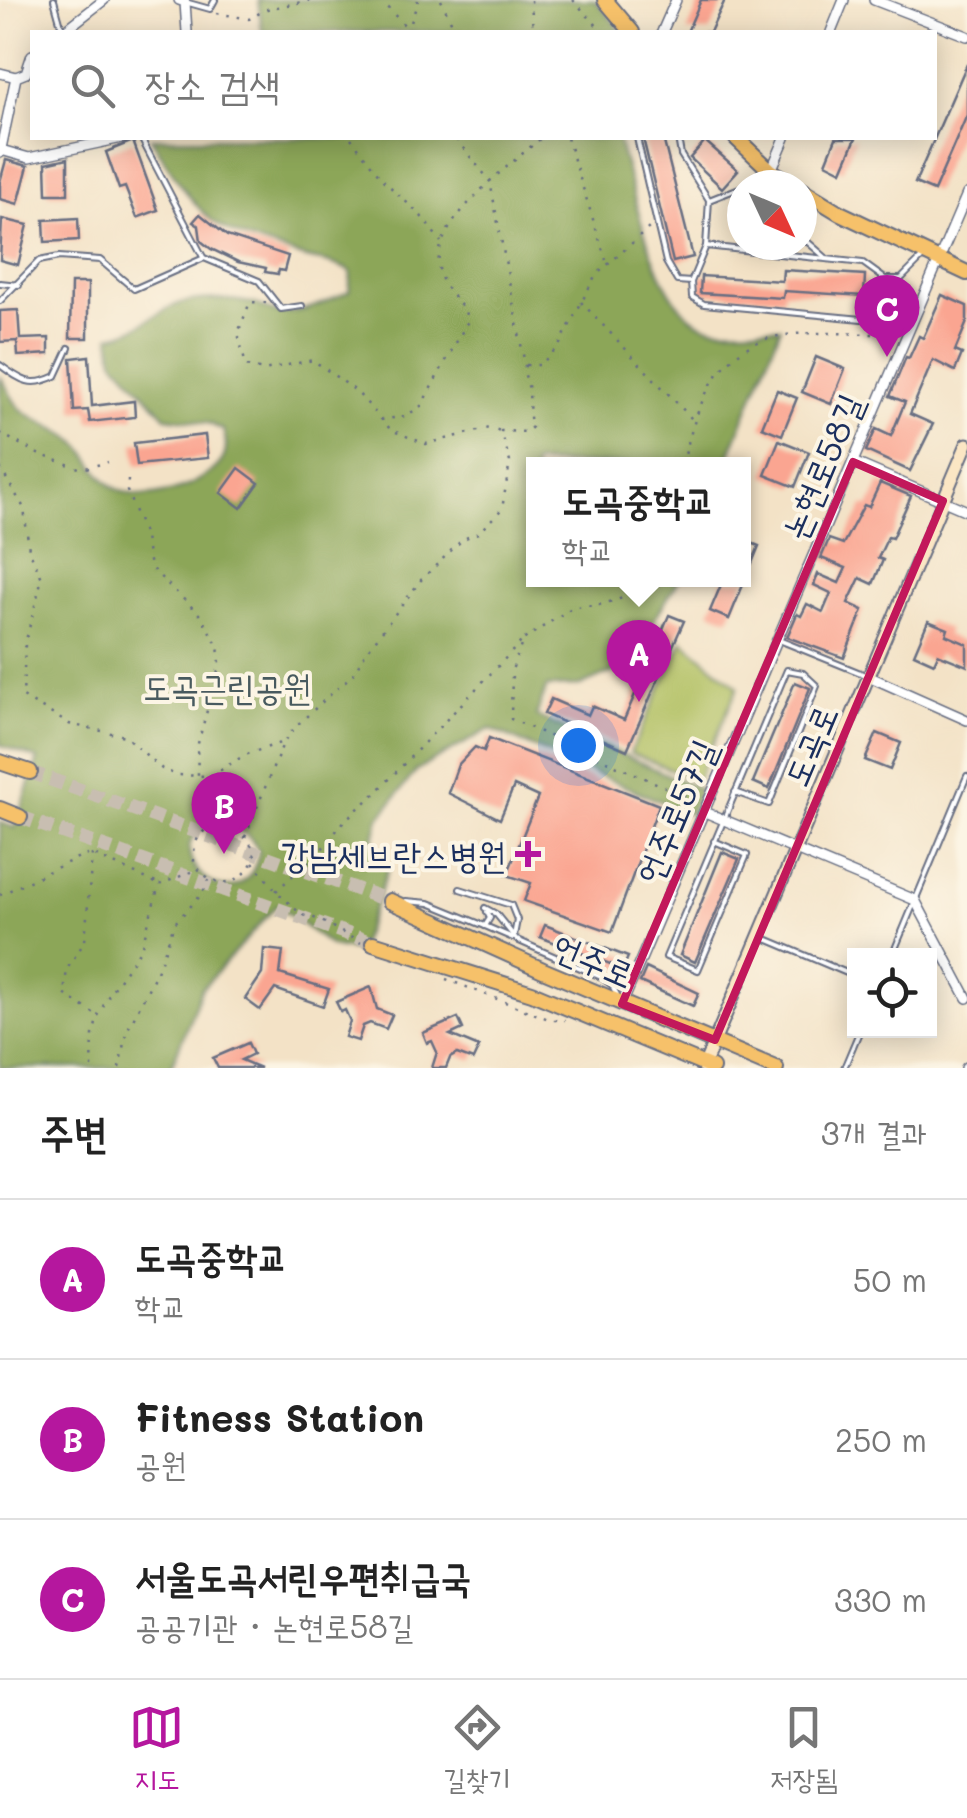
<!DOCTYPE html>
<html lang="ko">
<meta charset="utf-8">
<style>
:root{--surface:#fff;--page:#f6f6f6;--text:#222;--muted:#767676;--line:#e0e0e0;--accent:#b5179e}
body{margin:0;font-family:Mali,"Poor Story",sans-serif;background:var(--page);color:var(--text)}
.controls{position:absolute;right:30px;bottom:30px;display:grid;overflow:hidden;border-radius:0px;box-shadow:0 5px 25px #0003}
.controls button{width:90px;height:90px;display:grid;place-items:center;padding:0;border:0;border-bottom:2px solid var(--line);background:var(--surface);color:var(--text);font:50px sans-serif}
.compass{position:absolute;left:727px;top:170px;width:90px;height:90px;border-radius:50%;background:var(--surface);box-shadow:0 5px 25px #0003;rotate:134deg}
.you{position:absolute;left:578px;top:745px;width:35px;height:35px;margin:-25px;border:8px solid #fff;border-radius:50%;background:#1a73e8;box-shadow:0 0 0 15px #1a73e833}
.badge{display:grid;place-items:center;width:65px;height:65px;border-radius:50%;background:var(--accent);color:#fff;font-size:32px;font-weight:700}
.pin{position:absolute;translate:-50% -82px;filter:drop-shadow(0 2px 5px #0008)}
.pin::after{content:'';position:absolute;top:52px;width:35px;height:30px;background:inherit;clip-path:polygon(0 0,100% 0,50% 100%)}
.popup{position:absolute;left:526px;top:457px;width:225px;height:130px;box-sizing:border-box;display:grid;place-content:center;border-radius:0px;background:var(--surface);filter:drop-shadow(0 2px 8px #0005);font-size:32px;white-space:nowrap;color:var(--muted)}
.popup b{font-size:38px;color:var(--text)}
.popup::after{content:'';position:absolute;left:50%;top:100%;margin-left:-20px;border:20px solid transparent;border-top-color:var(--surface)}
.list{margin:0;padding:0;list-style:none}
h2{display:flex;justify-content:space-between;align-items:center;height:130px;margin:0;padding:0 40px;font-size:42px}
h2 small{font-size:32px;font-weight:400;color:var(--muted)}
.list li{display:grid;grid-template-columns:65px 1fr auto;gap:30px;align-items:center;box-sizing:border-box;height:160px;padding:0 40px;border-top:2px solid var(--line)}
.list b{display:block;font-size:38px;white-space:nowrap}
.list p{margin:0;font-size:32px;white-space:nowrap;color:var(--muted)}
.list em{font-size:32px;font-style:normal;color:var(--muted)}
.icon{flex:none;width:55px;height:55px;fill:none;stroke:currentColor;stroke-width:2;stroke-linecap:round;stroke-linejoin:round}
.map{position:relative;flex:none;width:967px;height:1068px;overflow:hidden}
.search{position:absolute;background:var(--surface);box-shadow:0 5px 25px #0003;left:30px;right:30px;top:30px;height:110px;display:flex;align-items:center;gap:25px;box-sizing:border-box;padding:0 35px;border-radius:0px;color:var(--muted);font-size:38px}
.sheet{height:610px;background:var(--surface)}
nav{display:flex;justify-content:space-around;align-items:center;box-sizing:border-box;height:140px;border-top:2px solid var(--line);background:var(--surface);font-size:28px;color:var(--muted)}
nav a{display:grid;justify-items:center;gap:5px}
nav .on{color:var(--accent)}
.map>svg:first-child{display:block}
.green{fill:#b1c062;stroke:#667860;stroke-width:2.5}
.forest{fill:#8ca658;stroke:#546a5b;stroke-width:2.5;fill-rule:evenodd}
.building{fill:#faa591}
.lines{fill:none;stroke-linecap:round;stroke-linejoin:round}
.primary-tunnel{stroke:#c8beb1;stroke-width:14;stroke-dasharray:14 7;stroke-linecap:butt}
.service-casing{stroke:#676e82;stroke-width:8}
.minor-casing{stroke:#676e82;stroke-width:12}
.secondary-casing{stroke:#676e82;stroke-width:15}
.primary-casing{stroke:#676e82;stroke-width:18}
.path{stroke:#676e82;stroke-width:2.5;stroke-dasharray:2.5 8;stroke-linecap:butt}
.service{stroke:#fff;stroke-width:4}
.minor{stroke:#fff;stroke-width:9}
.secondary{stroke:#fbe6c4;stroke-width:11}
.primary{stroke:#f6c16b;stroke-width:14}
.marked{fill:none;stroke:#c2185b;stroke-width:8;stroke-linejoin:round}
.poi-dot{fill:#b5179e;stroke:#fcf5e5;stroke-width:4}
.labels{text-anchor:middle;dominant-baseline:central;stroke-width:8;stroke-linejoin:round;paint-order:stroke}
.street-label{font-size:35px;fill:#1b2f5e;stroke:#fcf5e5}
.park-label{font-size:35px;fill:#485a5f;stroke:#fcf5e5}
.poi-label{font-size:35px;fill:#1b2f5e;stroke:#fcf5e5;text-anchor:end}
</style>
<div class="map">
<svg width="967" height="1068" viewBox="0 0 967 1068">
<rect width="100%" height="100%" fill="#fcf5e5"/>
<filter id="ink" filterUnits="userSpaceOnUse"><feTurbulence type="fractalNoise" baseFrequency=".01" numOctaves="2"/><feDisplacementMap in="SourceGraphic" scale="20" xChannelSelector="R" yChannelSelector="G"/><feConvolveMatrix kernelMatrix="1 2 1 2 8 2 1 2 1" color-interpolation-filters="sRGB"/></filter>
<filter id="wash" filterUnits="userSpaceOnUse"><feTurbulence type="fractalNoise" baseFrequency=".0048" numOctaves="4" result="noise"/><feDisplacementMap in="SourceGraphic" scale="40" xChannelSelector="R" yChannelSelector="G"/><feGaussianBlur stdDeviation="2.25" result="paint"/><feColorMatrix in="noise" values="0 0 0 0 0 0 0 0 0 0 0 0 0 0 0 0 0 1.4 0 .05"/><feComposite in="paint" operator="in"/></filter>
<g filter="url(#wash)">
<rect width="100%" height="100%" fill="#f3e2c6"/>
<!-- green -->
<polygon class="green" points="683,641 738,687 697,780 630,753"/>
<!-- forest -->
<g class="forest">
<polygon points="258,0 595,0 622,32 262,32"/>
<path d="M 151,138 L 617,138 C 634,184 654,316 711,327 C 732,331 759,327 781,327 L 726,464 L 534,464 L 534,580 L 679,580 L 624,667 L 580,686 L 547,687 L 536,716 L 700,789 L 690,814 L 490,729 L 417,770 L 379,818 L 373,843 L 388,870 L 358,951 L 331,946 L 277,905 L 201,990 L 171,1068 L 0,1068 L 0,822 L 15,828 L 38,759 L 0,745 L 0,377 C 8,387 12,401 21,409 C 38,423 64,430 80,445 C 90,456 95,471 107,482 C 134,506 181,493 207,475 C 225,463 230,451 223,430 L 208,423 L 166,417 L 114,360 L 110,336 C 143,330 153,312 181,303 C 202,297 231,299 252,303 C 262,305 272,313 282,313 C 305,313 329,301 349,291 L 351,272 C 334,261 318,262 299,256 C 272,247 243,240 218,225 C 192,208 167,164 151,138 ZM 213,823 C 233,824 250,833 259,852 C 241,936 146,846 213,823 Z"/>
</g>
<g id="blocks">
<!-- building -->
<g class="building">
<polygon points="701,0 725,0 710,32 687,32"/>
<polygon points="967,64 967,115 934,191 915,183"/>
<polygon points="643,138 663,138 693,257 673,262"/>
<polygon points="836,138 856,138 842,171 826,163"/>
<polygon points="133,141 158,210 137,218 125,187 119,189 106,152"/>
<polygon points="705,141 738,170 722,188 690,158"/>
<polygon points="68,158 68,194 47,194 46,163"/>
<polygon points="6,160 28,166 18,204 0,199 0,182"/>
<polygon points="200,214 227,236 288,256 284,271 279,270 278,274 265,272 266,268 238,262 211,249 201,241 199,226 193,222"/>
<polygon points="78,218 79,240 45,242 44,220"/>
<polygon points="2,219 28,225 18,265 0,260"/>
<polygon points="783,270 865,275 864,296 784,291 783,298 700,293 701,276 782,281"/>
<polygon points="71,283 88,283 88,338 70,338"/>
<polygon points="942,295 967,306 967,322 955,351 962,354 955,371 933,360 910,414 933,424 910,471 866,451 876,429 891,436 905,402 890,396 906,357 909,358 919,336 923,338"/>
<polygon points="18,310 20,339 49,338 49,354 18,356 17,341 0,342 0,311"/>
<polygon points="89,356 92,406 134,401 135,417 90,422 88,410 74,411 71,358"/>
<polygon points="816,357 845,369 831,404 802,392"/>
<polygon points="777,390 797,398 782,435 762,427"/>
<polygon points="205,435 208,458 137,465 134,443"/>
<polygon points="779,440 809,452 795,487 765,475"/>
<polygon points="239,468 259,483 241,508 221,493"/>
<polygon points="880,483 911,496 892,538 888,537 878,558 883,560 873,584 860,578 848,603 863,610 844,658 787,637 797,614 801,616 807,604 823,612 831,593 814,585 818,574 839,583 846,568 821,558 829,539 843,544 864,505 869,507"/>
<polygon points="744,540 759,546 729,619 710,611 723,580 744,580"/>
<polygon points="669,615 684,621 627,750 544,714 551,699 588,715 592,706 624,720"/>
<polygon points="928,621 948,629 946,635 967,644 967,666 938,654 934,663 914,654"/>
<polygon points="795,682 810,688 769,789 753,782"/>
<polygon points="877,733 901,743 890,770 865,760"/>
<polygon points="489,738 659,805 612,932 524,901 531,883 507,875 538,797 514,786 500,819 448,793 458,765 475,747 484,751"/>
<polygon points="722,852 739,859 695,962 680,955"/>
<polygon points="545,925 628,957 623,969 540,937"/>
<polygon points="264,949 283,951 280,974 329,989 323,1006 275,989 260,1010 245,999 262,974"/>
<polygon points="646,968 699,993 693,1006 640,982"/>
<polygon points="371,987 377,1009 392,1015 386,1029 370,1023 363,1026 358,1041 345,1037 350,1021 345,1010 341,1012 336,1002"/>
<polygon points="458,1018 463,1029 450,1035 479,1047 473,1060 457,1054 450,1058 446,1068 432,1068 437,1052 432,1041 427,1043 423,1033"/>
<polygon points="248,1043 253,1054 241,1060 260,1068 218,1068 213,1058"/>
</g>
</g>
</g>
<g filter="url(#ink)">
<use href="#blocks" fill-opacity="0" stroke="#676e82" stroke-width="2.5"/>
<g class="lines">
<!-- primary-tunnel -->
<g class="primary-tunnel">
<polyline points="30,772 390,901"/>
<polyline points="20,817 373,943"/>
</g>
<defs>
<g id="service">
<polyline points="54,0 62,29"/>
<polyline points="185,2 210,9 215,0"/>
<polyline points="141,138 203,257"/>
<polyline points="637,138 666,262 677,281 691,282"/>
<polyline points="678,138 681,155 709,200"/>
<polyline points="751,185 755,185"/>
<polyline points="802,237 825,257"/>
<polyline points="706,246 709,200 742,187"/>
<polyline points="901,279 880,304 862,319 704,304 692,297 691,282 706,246 863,263 885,279 901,279 922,258"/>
<polyline points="0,283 19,285"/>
<polyline points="0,301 39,261 59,257 100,260 134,289 204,258 259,281 281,309 302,306"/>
<path d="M 0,365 C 22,381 31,388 56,376 L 69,348"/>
<polyline points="779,640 868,676"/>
<polyline points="714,841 747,855 698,970 666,957 787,670 803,673 817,686 769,804 735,792"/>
<polyline points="460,889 511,905 517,920 514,936"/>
<polyline points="406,901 429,903 485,926 490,918 487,912"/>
<polyline points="485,908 496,914 517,940 601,977 612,985 617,995"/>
<polyline points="485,926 513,938"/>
<polyline points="764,938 854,976"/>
<polyline points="892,956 967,776"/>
<polyline points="844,1068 860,1030"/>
</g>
<g id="minor">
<polyline points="179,0 185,2 187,32"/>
<polyline points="874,0 967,36"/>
<polyline points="63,32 104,0"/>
<polyline points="662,32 676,0"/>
<polyline points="831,32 844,0"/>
<polyline points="0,73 16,77"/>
<polyline points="1,150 29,158 122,138"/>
<polyline points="0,153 16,77 26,73 32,55"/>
<polyline points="771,171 785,138"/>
<polyline points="853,462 967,511"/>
<polyline points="868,676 967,720"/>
<polyline points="705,812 915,900 967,998"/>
<polyline points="622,1004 967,194"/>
<polyline points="966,1068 967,1067"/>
</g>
<polyline id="secondary" points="703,1068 967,444"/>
<g id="primary">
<polyline points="605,0 632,32"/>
<polyline points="736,138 771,171 794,185"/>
<polyline points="802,190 840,213 967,273"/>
<polyline points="0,762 30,772"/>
<polyline points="0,809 20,817"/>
<polyline points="390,901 543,970 776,1068"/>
<polyline points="373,943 532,993 712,1068"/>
</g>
</defs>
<!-- service casing -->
<use href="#service" class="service-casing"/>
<!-- minor casing -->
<use href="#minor" class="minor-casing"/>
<!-- secondary casing -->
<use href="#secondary" class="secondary-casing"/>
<!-- primary casing -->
<use href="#primary" class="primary-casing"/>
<!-- path -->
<g class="path">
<polyline points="380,0 409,30"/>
<polyline points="441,0 452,23 452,32"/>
<polyline points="531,0 533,32"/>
<polyline points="573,0 603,32"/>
<polyline points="217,13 249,19 267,9 312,0"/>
<polyline points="408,32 418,0"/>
<polyline points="351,138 383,180 421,216 441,242"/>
<polyline points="567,138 606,260"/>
<polyline points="581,302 693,420"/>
<polyline points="266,303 250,302 238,333 246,366 263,370 313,360 356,391 391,430 426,444 490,428 501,431"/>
<polyline points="526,365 540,365 559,346 595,276 649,228"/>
<path d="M 381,420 L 406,416 L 421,406 L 468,321 C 465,305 451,297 443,282 C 425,242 466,206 490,181 L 455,138"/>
<polyline points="0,433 38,454 82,469 108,462"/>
<path d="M 683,464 C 695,410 715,347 779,336 C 814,330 860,335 896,334"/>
<polyline points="0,468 24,508 29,550 42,578 25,644 23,697 69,724 125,736 162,769 176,775 211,776 245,755 283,742"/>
<polyline points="128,480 127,491 145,538 150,567 200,615 218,646 220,663 197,747 198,775"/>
<polyline points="645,580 633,595 599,605 573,607 523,640 512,670 511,719 699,802"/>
<path d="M 214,826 C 232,827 248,835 255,853 C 248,887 211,893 194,862 C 193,844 197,832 214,826 Z"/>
<path d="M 245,837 L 284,741 L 296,726 L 353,674 L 366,652 L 421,580 L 463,539 L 478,533 L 502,509 L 510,462 L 501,431 L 527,432 L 532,427 C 528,411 530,406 529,391 C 528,381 523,376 525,365 L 490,181 L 541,138"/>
<polyline points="92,854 85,941 67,969 64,994 98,1016"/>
<polyline points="253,862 276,891 302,915 318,919 361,943"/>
<polyline points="276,891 321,850 346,819 375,794 522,641"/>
<polyline points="0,895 79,857 92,854 158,884"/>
<polyline points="446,979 551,1020 565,1020"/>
<polyline points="92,1068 93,1035 98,1016 111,991 141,949 159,885 198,869"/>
<polyline points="119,1068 126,1033 159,967 174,924 202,894 209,880"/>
</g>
<!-- service -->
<use href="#service" class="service"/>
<!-- minor -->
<use href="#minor" class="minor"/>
<!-- secondary -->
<use href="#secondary" class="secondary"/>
<!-- primary -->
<use href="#primary" class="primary"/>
</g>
</g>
<!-- marked area -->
<path class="marked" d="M 853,462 L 943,501 L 715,1040 L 622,1004 Z"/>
<!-- markers -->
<path class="poi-dot" d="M523 839h10v10h10v10h-10v10h-10v-10h-10v-10h10z"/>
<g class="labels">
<!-- street labels -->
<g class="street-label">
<text transform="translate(821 466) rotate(-67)">논현로58길</text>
<text transform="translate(809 745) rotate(-67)">도곡로</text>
<text transform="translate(675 811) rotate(-67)">언주로57길</text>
<text transform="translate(594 959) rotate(23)">언주로</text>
</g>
<!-- park labels -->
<g class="park-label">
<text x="227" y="686">도곡근린공원</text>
</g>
<!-- poi labels -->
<g class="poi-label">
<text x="506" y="854">강남세브란스병원</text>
</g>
</g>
</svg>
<div class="controls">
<button><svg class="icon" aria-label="locate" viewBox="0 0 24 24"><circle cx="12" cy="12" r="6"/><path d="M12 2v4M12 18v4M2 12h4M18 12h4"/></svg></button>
</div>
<svg class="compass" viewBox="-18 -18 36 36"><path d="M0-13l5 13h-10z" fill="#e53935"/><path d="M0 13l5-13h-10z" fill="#767676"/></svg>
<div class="you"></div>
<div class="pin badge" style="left:639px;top:702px">A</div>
<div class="popup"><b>도곡중학교</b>학교</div>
<div class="pin badge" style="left:224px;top:854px">B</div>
<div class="pin badge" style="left:887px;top:357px">C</div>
<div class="search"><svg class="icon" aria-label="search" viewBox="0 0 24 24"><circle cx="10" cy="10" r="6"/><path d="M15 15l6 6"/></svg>장소 검색</div>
</div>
<section class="sheet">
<h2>주변<small>3개 결과</small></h2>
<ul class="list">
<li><span class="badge">A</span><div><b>도곡중학교</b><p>학교</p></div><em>50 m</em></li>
<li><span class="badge">B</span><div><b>Fitness Station</b><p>공원</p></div><em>250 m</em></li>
<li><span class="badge">C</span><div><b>서울도곡서린우편취급국</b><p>공공기관 · 논현로58길</p></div><em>330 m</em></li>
</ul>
</section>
<nav>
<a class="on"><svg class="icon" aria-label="map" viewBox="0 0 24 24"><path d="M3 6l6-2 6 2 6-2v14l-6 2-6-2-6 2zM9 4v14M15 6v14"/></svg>지도</a>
<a><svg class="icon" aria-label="directions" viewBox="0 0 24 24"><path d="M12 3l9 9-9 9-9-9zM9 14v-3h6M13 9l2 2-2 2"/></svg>길찾기</a>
<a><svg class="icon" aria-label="saved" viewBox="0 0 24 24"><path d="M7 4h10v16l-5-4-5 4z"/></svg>저장됨</a>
</nav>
